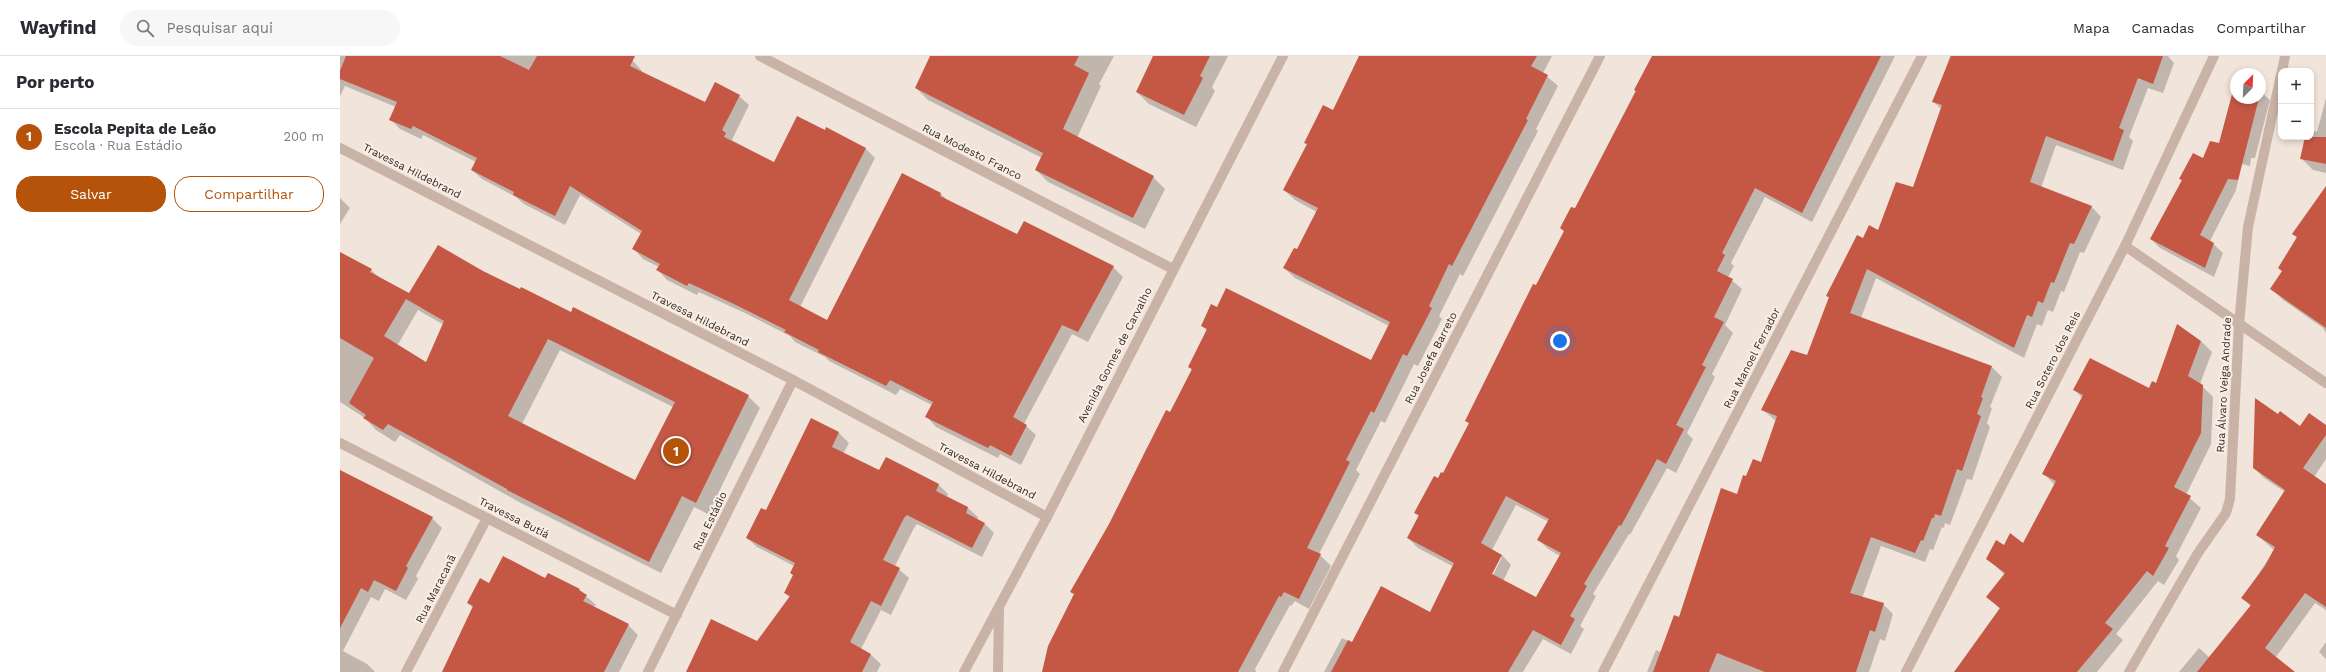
<!DOCTYPE html>
<html lang="pt">
<meta charset="utf-8">
<style>
:root{--surface:#fff;--page:#f7f7f7;--text:#2b2b33;--muted:#7c7c81;--line:#e1e1e2;--accent:#b45309}
body{margin:0;font-family:"Work Sans",sans-serif;background:var(--page);color:var(--text)}
.controls{position:absolute;right:12px;top:12px;display:grid;overflow:hidden;border-radius:8px;box-shadow:0 2px 6px #0003}
.controls button{width:36px;height:36px;display:grid;place-items:center;padding:0;border:0;border-bottom:1px solid var(--line);background:var(--surface);color:var(--text);font:20px sans-serif}
.compass{position:absolute;left:1890px;top:12px;width:36px;height:36px;border-radius:50%;background:var(--surface);box-shadow:0 2px 6px #0003;rotate:24deg}
.you{position:absolute;left:1220px;top:285px;width:14px;height:14px;margin:-10px;border:3px solid #fff;border-radius:50%;background:#1a73e8;box-shadow:0 0 0 6px #1a73e833}
.badge{display:grid;place-items:center;width:26px;height:26px;border-radius:50%;background:var(--accent);color:#fff;font-size:13px;font-weight:700}
.pin{position:absolute;translate:-50% -50%;border:2px solid #fff;box-shadow:0 1px 4px #0006}
.list{margin:0;padding:0;list-style:none}
h2{display:flex;justify-content:space-between;align-items:center;height:52px;margin:0;padding:0 16px;font-size:17px}
h2 small{font-size:13px;font-weight:400;color:var(--muted)}
.list li{display:grid;grid-template-columns:26px 1fr auto;gap:12px;align-items:center;box-sizing:border-box;height:56px;padding:0 16px;border-top:1px solid var(--line)}
.list b{display:block;font-size:15px;white-space:nowrap}
.list p{margin:0;font-size:13px;white-space:nowrap;color:var(--muted)}
.list em{font-size:13px;font-style:normal;color:var(--muted)}
.actions{display:flex;gap:8px;padding:12px 16px}
.actions a{flex:1;padding:9px 0;border:1px solid var(--accent);border-radius:16px;text-align:center;font-size:14px;color:var(--accent)}
.actions .main{background:var(--accent);color:#fff}
.icon{flex:none;width:22px;height:22px;fill:none;stroke:currentColor;stroke-width:2;stroke-linecap:round;stroke-linejoin:round}
.map{position:relative;flex:none;width:1986px;height:616px;overflow:hidden}
header{display:flex;align-items:center;gap:24px;box-sizing:border-box;height:56px;padding:0 20px;background:var(--surface);border-bottom:1px solid var(--line)}
header strong{font-size:19px}
nav{display:flex;gap:22px;margin-inline-start:auto;font-size:14px}
.search{width:280px;height:36px;background:var(--page);display:flex;align-items:center;gap:10px;box-sizing:border-box;padding:0 14px;border-radius:22px;color:var(--muted);font-size:15px}
main{display:flex}
aside{flex:1;background:var(--surface)}
.map>svg:first-child{display:block}
.shadow{fill:#0003;fill-rule:evenodd}
.building{fill:#c55845;fill-rule:evenodd}
.lines{fill:none;stroke-linecap:round;stroke-linejoin:round}
.minor{stroke:#c9b3a6;stroke-width:10}
.labels{text-anchor:middle;dominant-baseline:central;stroke-width:4;stroke-linejoin:round;paint-order:stroke}
.street-label{font-size:11px;fill:#352a27;stroke:#f9efe6}
</style>
<header>
<strong>Wayfind</strong>
<div class="search"><svg class="icon" aria-label="search" viewBox="0 0 24 24"><circle cx="10" cy="10" r="6"/><path d="M15 15l6 6"/></svg>Pesquisar aqui</div>
<nav><a>Mapa</a><a>Camadas</a><a>Compartilhar</a></nav>
</header>
<main>
<aside>
<h2>Por perto<small></small></h2>
<ul class="list">
<li><span class="badge">1</span><div><b>Escola Pepita de Leão</b><p>Escola · Rua Estádio</p></div><em>200 m</em></li>
</ul>
<div class="actions"><a class="main">Salvar</a><a>Compartilhar</a></div>
</aside>
<div class="map">
<svg width="1986" height="616" viewBox="0 0 1986 616">
<rect width="100%" height="100%" fill="#f1e4da"/>
<!-- shadow -->
<g class="shadow">
<polygon points="0,0 282,0 293,5 302,15 302,17 365,47 399,40 409,49 392,84 434,107 525,92 535,102 460,251 487,265 562,119 601,138 607,144 678,180 773,211 783,221 748,286 732,278 684,368 696,379 681,409 660,398 658,402 596,371 587,361 592,349 560,333 556,339 489,305 485,301 455,286 450,280 407,258 359,236 357,239 327,224 318,214 319,211 303,203 294,193 301,178 240,139 225,169 184,148 176,141 142,123 132,114 136,106 83,79 81,83 60,73 50,63 56,51 5,30 0,40"/>
<polygon points="592,0 774,0 759,28 761,30 737,82 813,121 825,133 805,173 708,126 696,114 702,102 588,44 576,32"/>
<polygon points="812,0 888,0 872,31 875,35 856,71 809,48 797,36 814,1"/>
<polygon points="1019,0 1212,0 1203,17 1218,30 1196,73 1198,75 1123,220 1120,218 1099,260 1102,263 1078,310 1074,308 1045,367 1041,365 1016,414 1020,418 979,498 991,510 969,553 955,545 951,550 950,549 915,613 916,616 703,616 807,391 809,392 831,358 852,314 849,311 867,275 862,269 1031,305 1049,270 955,222 944,212 958,195 977,156 955,144 944,134 968,89 965,87 994,56"/>
<path d="M 1313,0 L 1555,0 L 1472,166 L 1425,141 L 1391,207 L 1394,210 L 1388,221 L 1402,233 L 1385,269 L 1393,277 L 1372,318 L 1375,321 L 1347,377 L 1353,383 L 1336,417 L 1327,412 L 1290,479 L 1289,478 L 1253,538 L 1256,540 L 1240,570 L 1244,573 L 1231,598 L 1203,583 L 1183,616 L 984,616 L 1002,582 L 1012,587 L 1091,558 L 1114,511 L 1078,492 L 1068,482 L 1079,461 L 1075,457 L 1104,418 L 1130,368 L 1126,365 L 1225,176 L 1221,172 L 1235,154 ZM 1176,449 L 1209,466 L 1199,484 L 1208,493 L 1220,500 L 1196,542 L 1163,525 L 1171,509 L 1162,499 L 1152,494 ZM 1160,501 L 1162,501 L 1151,523 L 1149,522 Z"/>
<polygon points="1610,0 1828,0 1834,7 1823,37 1808,32 1789,81 1793,85 1783,114 1716,89 1701,132 1752,151 1761,161 1744,197 1740,196 1724,236 1721,235 1713,256 1708,254 1702,270 1697,268 1684,302 1536,222 1521,262 1652,311 1662,321 1650,351 1652,352 1647,367 1650,371 1632,424 1627,423 1610,469 1605,467 1604,472 1602,471 1593,494 1590,493 1585,506 1541,490 1522,542 1543,548 1553,558 1545,585 1540,583 1529,616 1307,616 1316,594 1321,596 1339,562 1407,421 1422,407 1436,365 1423,354 1468,301 1489,242 1487,240 1523,183 1539,175 1573,132 1601,53 1594,46"/>
<polygon points="1896,28 1896,42 1920,42 1920,35 1930,44 1915,102 1911,102 1910,110 1902,108 1896,134 1870,185 1883,197 1874,221 1820,192 1811,183 1842,125 1841,123 1880,88"/>
<polygon points="1986,42 1986,117 1973,114 1961,102 1966,81 1971,81 1971,74 1977,76"/>
<polygon points="1986,132 1986,277 1983,272 1943,244 1931,232 1943,216 1957,182 1954,178"/>
<polygon points="0,142 10,152 0,168"/>
<path d="M 0,198 L 31,214 L 41,223 L 69,238 L 143,216 L 408,340 L 420,352 L 368,458 L 354,451 L 321,517 L 179,446 L 60,379 L 55,386 L 36,374 L 25,362 L 0,346 ZM 78,254 L 104,269 L 87,307 L 57,290 ZM 220,294 L 333,351 L 296,426 L 182,368 Z"/>
<polygon points="1861,285 1872,296 1860,328 1873,341 1871,388 1846,439 1861,452 1836,500 1839,504 1824,529 1818,525 1776,578 1783,584 1757,616 1615,616 1660,553 1648,541 1665,519 1648,503 1664,491 1684,488 1715,429 1704,418 1742,342 1735,334 1809,334 1817,329"/>
<polygon points="1938,359 1960,371 1986,370 1986,403 1974,421 1986,430 1986,554 1975,547 1936,601 1954,616 1839,616 1859,592 1870,602 1911,551 1903,542 1934,494 1917,479 1945,436 1924,422 1914,412"/>
<polygon points="471,364 499,377 509,387 503,398 539,416 599,429 608,438 607,441 628,452 638,461 637,464 645,468 654,477 642,501 577,468 574,472 555,510 569,522 551,559 541,554 521,593 531,599 541,608 537,616 347,616 417,586 450,542 445,537 454,520 451,517 454,510 417,491 407,482 426,456"/>
<polygon points="0,421 92,462 102,472 76,520 78,523 66,544 45,533 39,545 31,541 3,595 27,608 35,616 0,616"/>
<polygon points="206,523 239,534 256,549 254,551 288,569 298,579 279,616 102,616 133,552 128,547 149,528"/>
<polygon points="1986,586 1986,603 1979,596"/>
</g>
<!-- building -->
<g class="building">
<polygon points="6,0 160,0 189,14 197,0 295,0 290,10 365,46 375,26 400,39 382,74 386,77 384,81 434,106 457,60 485,74 486,71 526,92 449,244 487,264 562,117 601,137 600,140 677,178 684,165 774,210 738,276 722,269 673,361 687,369 671,400 650,389 648,392 585,361 593,346 550,324 546,330 478,296 479,294 444,276 446,274 396,249 349,227 347,230 316,214 320,208 292,193 302,175 230,130 215,160 173,139 174,136 131,114 137,102 73,70 71,73 49,64 57,46 0,23 0,15"/>
<polygon points="590,0 739,0 734,9 749,17 723,73 814,120 793,162 695,114 703,97 575,32"/>
<polygon points="813,0 870,0 860,20 863,22 844,59 796,36"/>
<polygon points="1019,0 1197,0 1191,10 1208,19 1186,63 1188,64 1112,210 1109,208 1089,250 1092,252 1067,300 1063,298 1034,357 1031,355 1006,404 1010,406 967,492 981,498 959,543 944,536 941,541 939,540 898,616 702,616 708,590 734,538 730,536 769,468 826,354 830,356 852,313 848,311 867,273 861,270 871,248 877,251 886,232 1031,304 1050,266 943,212 954,192 957,193 978,152 943,134 967,88 964,87 983,49 993,54"/>
<path d="M 1312,0 L 1541,0 L 1462,157 L 1415,132 L 1382,197 L 1385,199 L 1377,215 L 1393,223 L 1374,261 L 1384,266 L 1362,309 L 1366,311 L 1336,369 L 1344,373 L 1326,408 L 1317,403 L 1281,470 L 1279,469 L 1244,528 L 1247,530 L 1230,560 L 1235,563 L 1221,589 L 1193,574 L 1168,616 L 991,616 L 1008,584 L 1012,586 L 1041,530 L 1090,556 L 1114,507 L 1067,482 L 1079,459 L 1074,457 L 1094,420 L 1098,422 L 1101,416 L 1103,417 L 1129,367 L 1125,365 L 1193,228 L 1196,229 L 1224,175 L 1220,172 L 1231,151 L 1235,152 L 1296,35 L 1294,34 ZM 1166,440 L 1209,463 L 1197,484 L 1221,497 L 1196,541 L 1152,518 L 1162,499 L 1141,487 Z"/>
<polygon points="1611,0 1823,0 1813,28 1798,22 1779,72 1784,74 1773,105 1706,80 1690,126 1752,150 1734,188 1730,187 1714,227 1711,226 1703,247 1698,245 1692,261 1687,259 1674,292 1527,213 1510,257 1652,310 1641,341 1643,342 1637,358 1641,360 1622,415 1617,413 1601,460 1595,458 1594,462 1592,462 1583,485 1581,484 1575,497 1531,481 1510,537 1544,547 1535,576 1530,574 1516,616 1425,616 1377,597 1369,616 1313,616 1334,559 1339,561 1381,432 1397,438 1403,419 1406,420 1413,403 1421,406 1437,360 1421,354 1451,294 1467,299 1489,241 1486,240 1517,179 1523,182 1529,169 1538,174 1556,126 1573,131 1602,49 1592,46"/>
<polygon points="1895,27 1896,42 1919,42 1898,124 1888,123 1860,179 1874,187 1865,212 1810,183 1842,124 1839,123 1853,97 1863,102 1870,85 1879,87"/>
<polygon points="1965,81 1986,81 1986,108 1960,103"/>
<polygon points="1986,130 1986,272 1930,233 1942,215 1938,212 1957,181 1952,178"/>
<path d="M 98,189 L 143,215 L 180,233 L 181,231 L 231,256 L 233,251 L 409,339 L 356,447 L 342,440 L 309,506 L 167,434 L 167,433 L 48,368 L 43,374 L 23,362 L 26,359 L 9,347 L 34,302 L 0,282 L 0,196 L 32,213 L 30,216 L 69,237 ZM 66,243 L 104,265 L 86,306 L 44,280 ZM 208,283 L 335,346 L 295,424 L 168,360 Z"/>
<polygon points="1837,268 1861,285 1848,320 1863,329 1861,377 1834,431 1851,440 1825,490 1829,492 1813,520 1807,515 1765,567 1773,573 1737,616 1614,616 1660,552 1646,541 1665,517 1646,503 1656,484 1664,489 1670,477 1683,487 1716,425 1702,418 1743,339 1733,334 1750,302 1809,332 1812,325 1816,327"/>
<polygon points="1915,342 1938,358 1940,355 1960,370 1969,357 1986,369 1986,379 1963,412 1986,428 1986,551 1965,537 1925,592 1955,616 1857,616 1911,549 1901,542 1925,510 1935,491 1916,479 1945,434 1913,412"/>
<polygon points="471,362 499,376 492,391 539,414 546,401 560,408 599,428 596,435 628,451 626,457 645,467 632,492 567,459 564,462 543,504 560,512 541,550 531,545 510,586 531,598 522,616 346,616 371,563 417,585 450,540 444,537 453,519 450,517 455,507 406,482 421,452 426,454"/>
<polygon points="0,414 93,461 66,510 68,512 56,535 34,524 28,536 21,532 0,572"/>
<polygon points="163,500 205,522 208,517 240,533 239,534 247,539 243,545 289,568 264,616 102,616 133,550 127,547 140,522 149,527"/>
</g>
<g class="lines">
<!-- minor -->
<g class="minor">
<polyline points="420,0 833,213"/>
<polyline points="1942,15 1945,0"/>
<polyline points="0,92 453,324 707,461"/>
<polyline points="1785,190 1986,327"/>
<polyline points="0,387 337,559"/>
<polyline points="66,616 147,462"/>
<polyline points="308,616 453,324"/>
<polyline points="624,616 707,461 943,0"/>
<polyline points="658,616 659,552"/>
<polyline points="943,616 1260,0"/>
<polyline points="1263,616 1582,0"/>
<polyline points="1566,616 1785,190 1874,0"/>
<polyline points="1789,616 1858,497 1886,457 1890,443 1899,268 1908,171 1941,19"/>
</g>
</g>
<g class="labels">
<!-- street labels -->
<g class="street-label">
<text transform="translate(632 96) rotate(27)">Rua Modesto Franco</text>
<text transform="translate(72 115) rotate(27)">Travessa Hildebrand</text>
<text transform="translate(360 263) rotate(27)">Travessa Hildebrand</text>
<text transform="translate(775 299) rotate(-63)">Avenida Gomes de Carvalho</text>
<text transform="translate(1091 302) rotate(-63)">Rua Josefa Barreto</text>
<text transform="translate(1412 302) rotate(-63)">Rua Manoel Ferrador</text>
<text transform="translate(1713 304) rotate(-63)">Rua Sotero dos Reis</text>
<text transform="translate(1884 329) rotate(-87)">Rua Álvaro Veiga Andrade</text>
<text transform="translate(647 415) rotate(28)">Travessa Hildebrand</text>
<text transform="translate(174 462) rotate(27)">Travessa Butiá</text>
<text transform="translate(370 465) rotate(-64)">Rua Estádio</text>
<text transform="translate(96 533) rotate(-63)">Rua Maracanã</text>
</g>
</g>
</svg>
<div class="controls">
<button>+</button>
<button>−</button>
</div>
<svg class="compass" viewBox="-18 -18 36 36"><path d="M0-13l5 13h-10z" fill="#e53935"/><path d="M0 13l5-13h-10z" fill="#7c7c81"/></svg>
<div class="you"></div>
<div class="pin badge" style="left:336px;top:395px">1</div>
</div>
</main>
